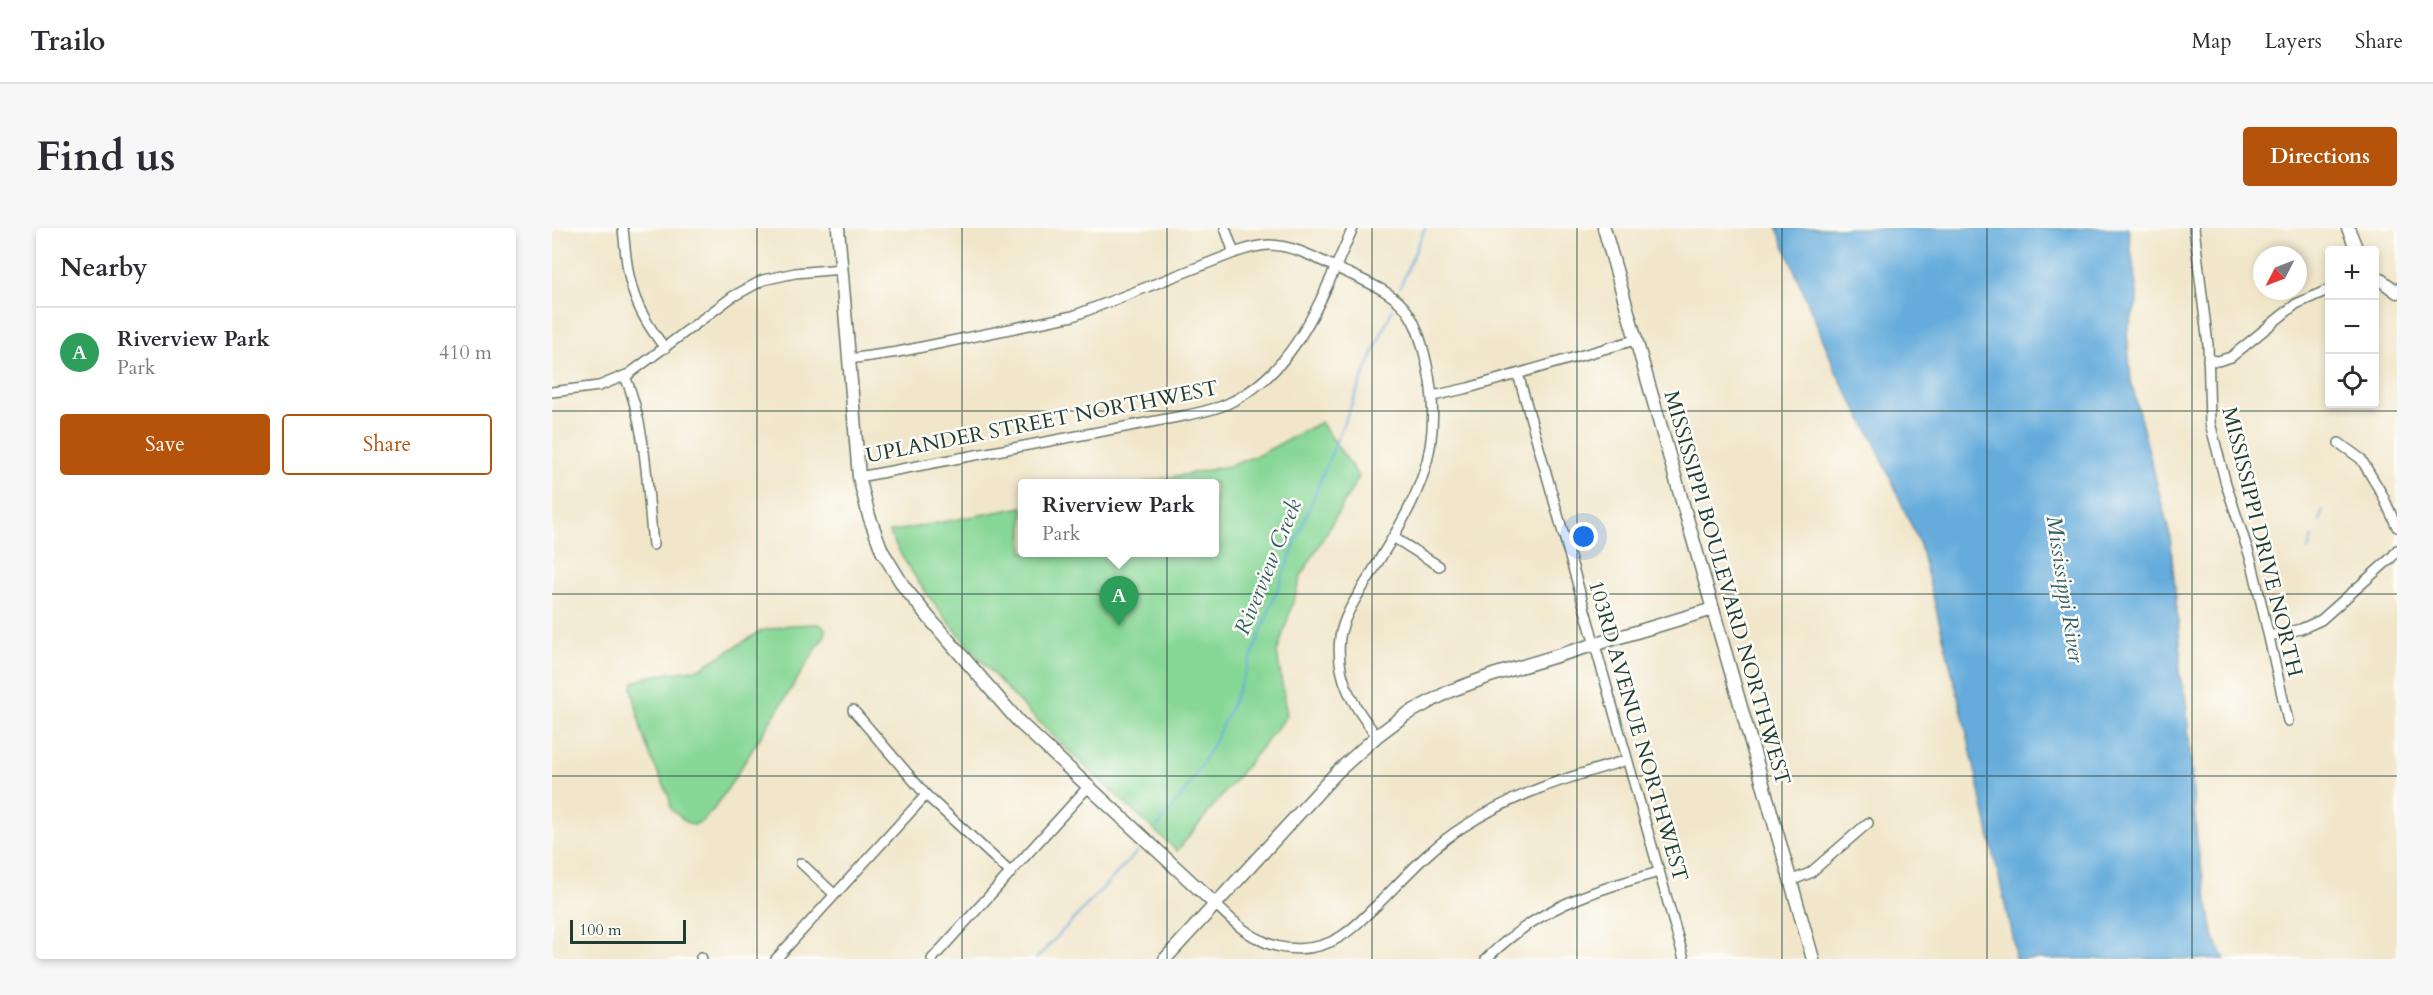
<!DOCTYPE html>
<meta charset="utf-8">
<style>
:root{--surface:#fff;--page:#f7f7f7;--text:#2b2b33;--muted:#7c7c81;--line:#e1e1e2;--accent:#b45309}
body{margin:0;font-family:Cardo,serif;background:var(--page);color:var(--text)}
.controls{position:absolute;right:18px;top:18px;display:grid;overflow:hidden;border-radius:6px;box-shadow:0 3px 9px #0003}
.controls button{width:54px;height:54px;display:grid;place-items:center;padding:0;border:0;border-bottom:2px solid var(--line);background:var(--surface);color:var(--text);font:30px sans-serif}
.compass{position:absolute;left:1701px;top:18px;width:54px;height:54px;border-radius:50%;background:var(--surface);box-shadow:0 3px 9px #0003;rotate:228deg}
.scale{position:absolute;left:18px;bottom:15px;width:116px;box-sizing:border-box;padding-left:6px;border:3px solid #1f3d34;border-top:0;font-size:16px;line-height:21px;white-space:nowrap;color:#1f3d34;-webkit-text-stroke:4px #fdfcf7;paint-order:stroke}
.you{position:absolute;left:1032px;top:309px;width:21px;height:21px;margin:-15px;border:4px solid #fff;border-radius:50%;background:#1a73e8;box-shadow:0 0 0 9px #1a73e833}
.badge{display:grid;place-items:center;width:39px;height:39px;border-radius:50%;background:var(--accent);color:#fff;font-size:20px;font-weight:700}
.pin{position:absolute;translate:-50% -50px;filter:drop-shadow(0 2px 3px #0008)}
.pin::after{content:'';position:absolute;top:32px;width:21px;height:18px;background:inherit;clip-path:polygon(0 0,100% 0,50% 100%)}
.popup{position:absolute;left:466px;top:251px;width:201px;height:78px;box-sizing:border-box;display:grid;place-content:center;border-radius:6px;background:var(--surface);filter:drop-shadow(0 2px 4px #0005);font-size:20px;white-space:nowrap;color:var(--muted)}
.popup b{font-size:22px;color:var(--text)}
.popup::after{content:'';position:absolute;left:50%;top:100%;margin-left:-12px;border:12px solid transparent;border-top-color:var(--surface)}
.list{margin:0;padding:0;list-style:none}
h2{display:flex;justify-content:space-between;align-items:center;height:78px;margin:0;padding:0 24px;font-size:26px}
h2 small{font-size:20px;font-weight:400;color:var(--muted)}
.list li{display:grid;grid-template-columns:39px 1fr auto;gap:18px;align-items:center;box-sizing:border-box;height:90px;padding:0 24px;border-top:2px solid var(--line)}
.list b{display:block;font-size:22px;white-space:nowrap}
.list p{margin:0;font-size:20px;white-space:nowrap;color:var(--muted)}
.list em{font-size:20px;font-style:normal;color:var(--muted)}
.actions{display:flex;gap:12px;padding:18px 24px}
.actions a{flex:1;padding:14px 0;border:2px solid var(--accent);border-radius:6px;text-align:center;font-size:21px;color:var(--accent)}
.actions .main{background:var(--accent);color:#fff}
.icon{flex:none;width:33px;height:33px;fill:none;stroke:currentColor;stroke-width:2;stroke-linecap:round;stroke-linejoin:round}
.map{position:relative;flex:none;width:1845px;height:731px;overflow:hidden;border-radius:6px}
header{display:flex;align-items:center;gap:36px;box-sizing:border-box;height:84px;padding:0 30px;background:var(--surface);border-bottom:2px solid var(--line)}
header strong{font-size:28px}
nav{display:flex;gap:33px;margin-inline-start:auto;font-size:21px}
.intro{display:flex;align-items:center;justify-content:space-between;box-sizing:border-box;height:144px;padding:0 36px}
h1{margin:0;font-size:42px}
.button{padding:15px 27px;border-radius:6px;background:var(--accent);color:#fff;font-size:21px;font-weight:700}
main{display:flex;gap:36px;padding:0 36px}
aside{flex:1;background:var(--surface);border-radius:6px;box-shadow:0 3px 9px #0003}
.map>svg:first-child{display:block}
.green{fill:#87d796;stroke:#538a65;stroke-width:1.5}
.water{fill:#65acdc;stroke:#427488;stroke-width:1.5}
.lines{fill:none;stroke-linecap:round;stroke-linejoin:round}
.stream{stroke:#65acdc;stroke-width:2}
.minor-casing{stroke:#687868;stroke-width:12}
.tertiary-casing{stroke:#687868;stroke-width:15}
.minor{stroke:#fff;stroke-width:9}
.tertiary{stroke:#fff;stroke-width:12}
.grid{fill:none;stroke:#1f3d34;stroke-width:1.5;stroke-opacity:0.55}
.labels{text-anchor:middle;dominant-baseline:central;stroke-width:5;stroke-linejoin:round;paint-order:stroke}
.street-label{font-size:21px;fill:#1f3d34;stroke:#fdfcf7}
.water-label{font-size:22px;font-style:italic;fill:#345e66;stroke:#fdfcf7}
</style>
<header>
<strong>Trailo</strong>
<nav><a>Map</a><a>Layers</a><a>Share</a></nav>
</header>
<div class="intro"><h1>Find us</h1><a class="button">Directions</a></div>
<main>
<aside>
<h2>Nearby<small></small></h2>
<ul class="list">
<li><span class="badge" style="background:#2e9e5b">A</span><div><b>Riverview Park</b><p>Park</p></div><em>410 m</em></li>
</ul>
<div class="actions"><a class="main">Save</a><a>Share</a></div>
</aside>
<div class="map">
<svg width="1845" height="731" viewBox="0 0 1845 731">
<rect width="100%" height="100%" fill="#fdfcf7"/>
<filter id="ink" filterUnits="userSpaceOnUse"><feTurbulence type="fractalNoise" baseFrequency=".0167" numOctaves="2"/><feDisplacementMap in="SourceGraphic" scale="12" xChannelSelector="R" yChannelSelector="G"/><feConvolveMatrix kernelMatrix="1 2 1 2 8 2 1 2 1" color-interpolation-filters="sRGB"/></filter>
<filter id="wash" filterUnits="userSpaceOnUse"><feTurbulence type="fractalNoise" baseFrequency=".008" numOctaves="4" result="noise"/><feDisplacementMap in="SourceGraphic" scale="24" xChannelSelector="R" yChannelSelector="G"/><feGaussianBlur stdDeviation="1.35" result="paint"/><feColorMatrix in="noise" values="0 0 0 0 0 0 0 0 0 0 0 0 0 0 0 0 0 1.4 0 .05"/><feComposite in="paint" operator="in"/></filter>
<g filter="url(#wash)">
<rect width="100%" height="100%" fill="#f1e6ca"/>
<!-- green -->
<g class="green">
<path d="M 769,194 L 807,249 L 749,348 L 725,425 L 735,488 L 625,623 C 546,550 467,482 400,398 C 376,368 354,339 337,304 L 471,279 L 471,324 L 663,324 L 663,255 L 590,255 L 677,238 L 709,226 Z"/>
<polygon points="267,396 273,400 273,407 178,557 161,582 150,593 142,597 137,596 119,581 117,568 99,530 90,504 80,460 82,454 99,448 147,441 209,403 238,397"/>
</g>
<!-- water -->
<polygon class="water" points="1225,0 1576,0 1585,64 1585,75 1575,104 1579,153 1618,308 1629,425 1627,445 1634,472 1645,615 1662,711 1673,731 1463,731 1462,717 1411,488 1368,317 1321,211 1286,148"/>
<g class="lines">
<!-- stream -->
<g class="stream">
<polyline points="848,59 873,0"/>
<polyline points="1767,293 1771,282"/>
<polyline points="1756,322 1760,309"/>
<path d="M 605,599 C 665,532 694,442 726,360 C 762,267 799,174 840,82"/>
<polyline points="484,731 585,624"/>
</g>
</g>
</g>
<g filter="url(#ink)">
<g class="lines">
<defs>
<g id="minor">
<path d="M 71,0 C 76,53 79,77 113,120"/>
<polyline points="673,0 682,25"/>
<polyline points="1642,0 1656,117 1658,195 1674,256 1700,335 1736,493"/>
<path d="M 297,131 L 346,124 L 521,88 L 682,25 C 694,21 705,17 717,17 C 745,17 774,36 798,46 C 851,70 862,79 875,137 C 894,225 864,272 820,344 C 808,365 792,385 788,409 C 783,449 801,478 825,508"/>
<polyline points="1656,132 1666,133 1679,129 1744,76 1778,61"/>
<polyline points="966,146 1132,731"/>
<path d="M 73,148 C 95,201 95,261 101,317"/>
<polyline points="0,164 47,158 77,146 180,69 211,52 243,45 290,41"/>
<polyline points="881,168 916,160 1083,112"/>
<polyline points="1787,215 1809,231 1830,266 1845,299"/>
<path d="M 307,249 L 631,188 C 646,185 661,182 675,176 C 746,144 771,65 801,0"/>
<polyline points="841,309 887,338"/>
<polyline points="1717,408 1749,401 1769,392 1840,329 1845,322"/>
<polyline points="301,482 374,567 459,645"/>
<polyline points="249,635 282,666"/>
<polyline points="1238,653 1258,645 1316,595"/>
<path d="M 663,676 C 676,688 689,702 705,710 C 730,725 764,724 788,709 C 803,700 814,687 826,676 C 853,649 879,619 911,599 C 965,564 1015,550 1075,532"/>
<polyline points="149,729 150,731"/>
<polyline points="224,731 374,567"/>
<polyline points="380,731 536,559"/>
<path d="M 934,731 C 987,679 1037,664 1107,644"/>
</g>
<g id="tertiary">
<polyline points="286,0 307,249 317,288 330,323 352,359 378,391 467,494 663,676"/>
<polyline points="1052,0 1261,731"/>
<polyline points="1796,0 1805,22"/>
<polyline points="1822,47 1845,64"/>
<polyline points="613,731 785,544 825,508 853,487 898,463 941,447 1161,381"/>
</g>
</defs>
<!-- minor casing -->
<use href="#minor" class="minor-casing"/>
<!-- tertiary casing -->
<use href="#tertiary" class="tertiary-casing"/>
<!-- minor -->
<use href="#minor" class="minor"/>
<!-- tertiary -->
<use href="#tertiary" class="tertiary"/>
</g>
</g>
<!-- grid -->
<path class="grid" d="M 205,0 L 205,731M 410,0 L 410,731M 615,0 L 615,731M 820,0 L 820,731M 1025,0 L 1025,731M 1230,0 L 1230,731M 1435,0 L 1435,731M 1640,0 L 1640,731M 0,183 L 1845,183M 0,366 L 1845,366M 0,548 L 1845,548"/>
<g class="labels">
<!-- street labels -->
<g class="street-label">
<text transform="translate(490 194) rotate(-11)">UPLANDER STREET NORTHWEST</text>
<text transform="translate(1710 314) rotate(76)">MISSISSIPPI DRIVE NORTH</text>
<text transform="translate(1175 360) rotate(74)">MISSISSIPPI BOULEVARD NORTHWEST</text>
<text transform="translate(1086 503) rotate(74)">103RD AVENUE NORTHWEST</text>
</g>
<!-- water labels -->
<g class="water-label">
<text transform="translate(716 339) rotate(-68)">Riverview Creek</text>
<text transform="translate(1513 361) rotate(81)">Mississippi River</text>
</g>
</g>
</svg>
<div class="controls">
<button>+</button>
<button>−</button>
<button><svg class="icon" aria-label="locate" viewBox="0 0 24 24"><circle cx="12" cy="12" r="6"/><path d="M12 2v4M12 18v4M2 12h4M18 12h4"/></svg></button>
</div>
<svg class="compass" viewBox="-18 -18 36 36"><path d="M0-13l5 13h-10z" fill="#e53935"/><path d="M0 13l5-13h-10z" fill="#7c7c81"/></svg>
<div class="scale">100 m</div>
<div class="you"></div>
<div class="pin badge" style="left:567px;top:398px;background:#2e9e5b">A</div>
<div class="popup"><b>Riverview Park</b>Park</div>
</div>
</main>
